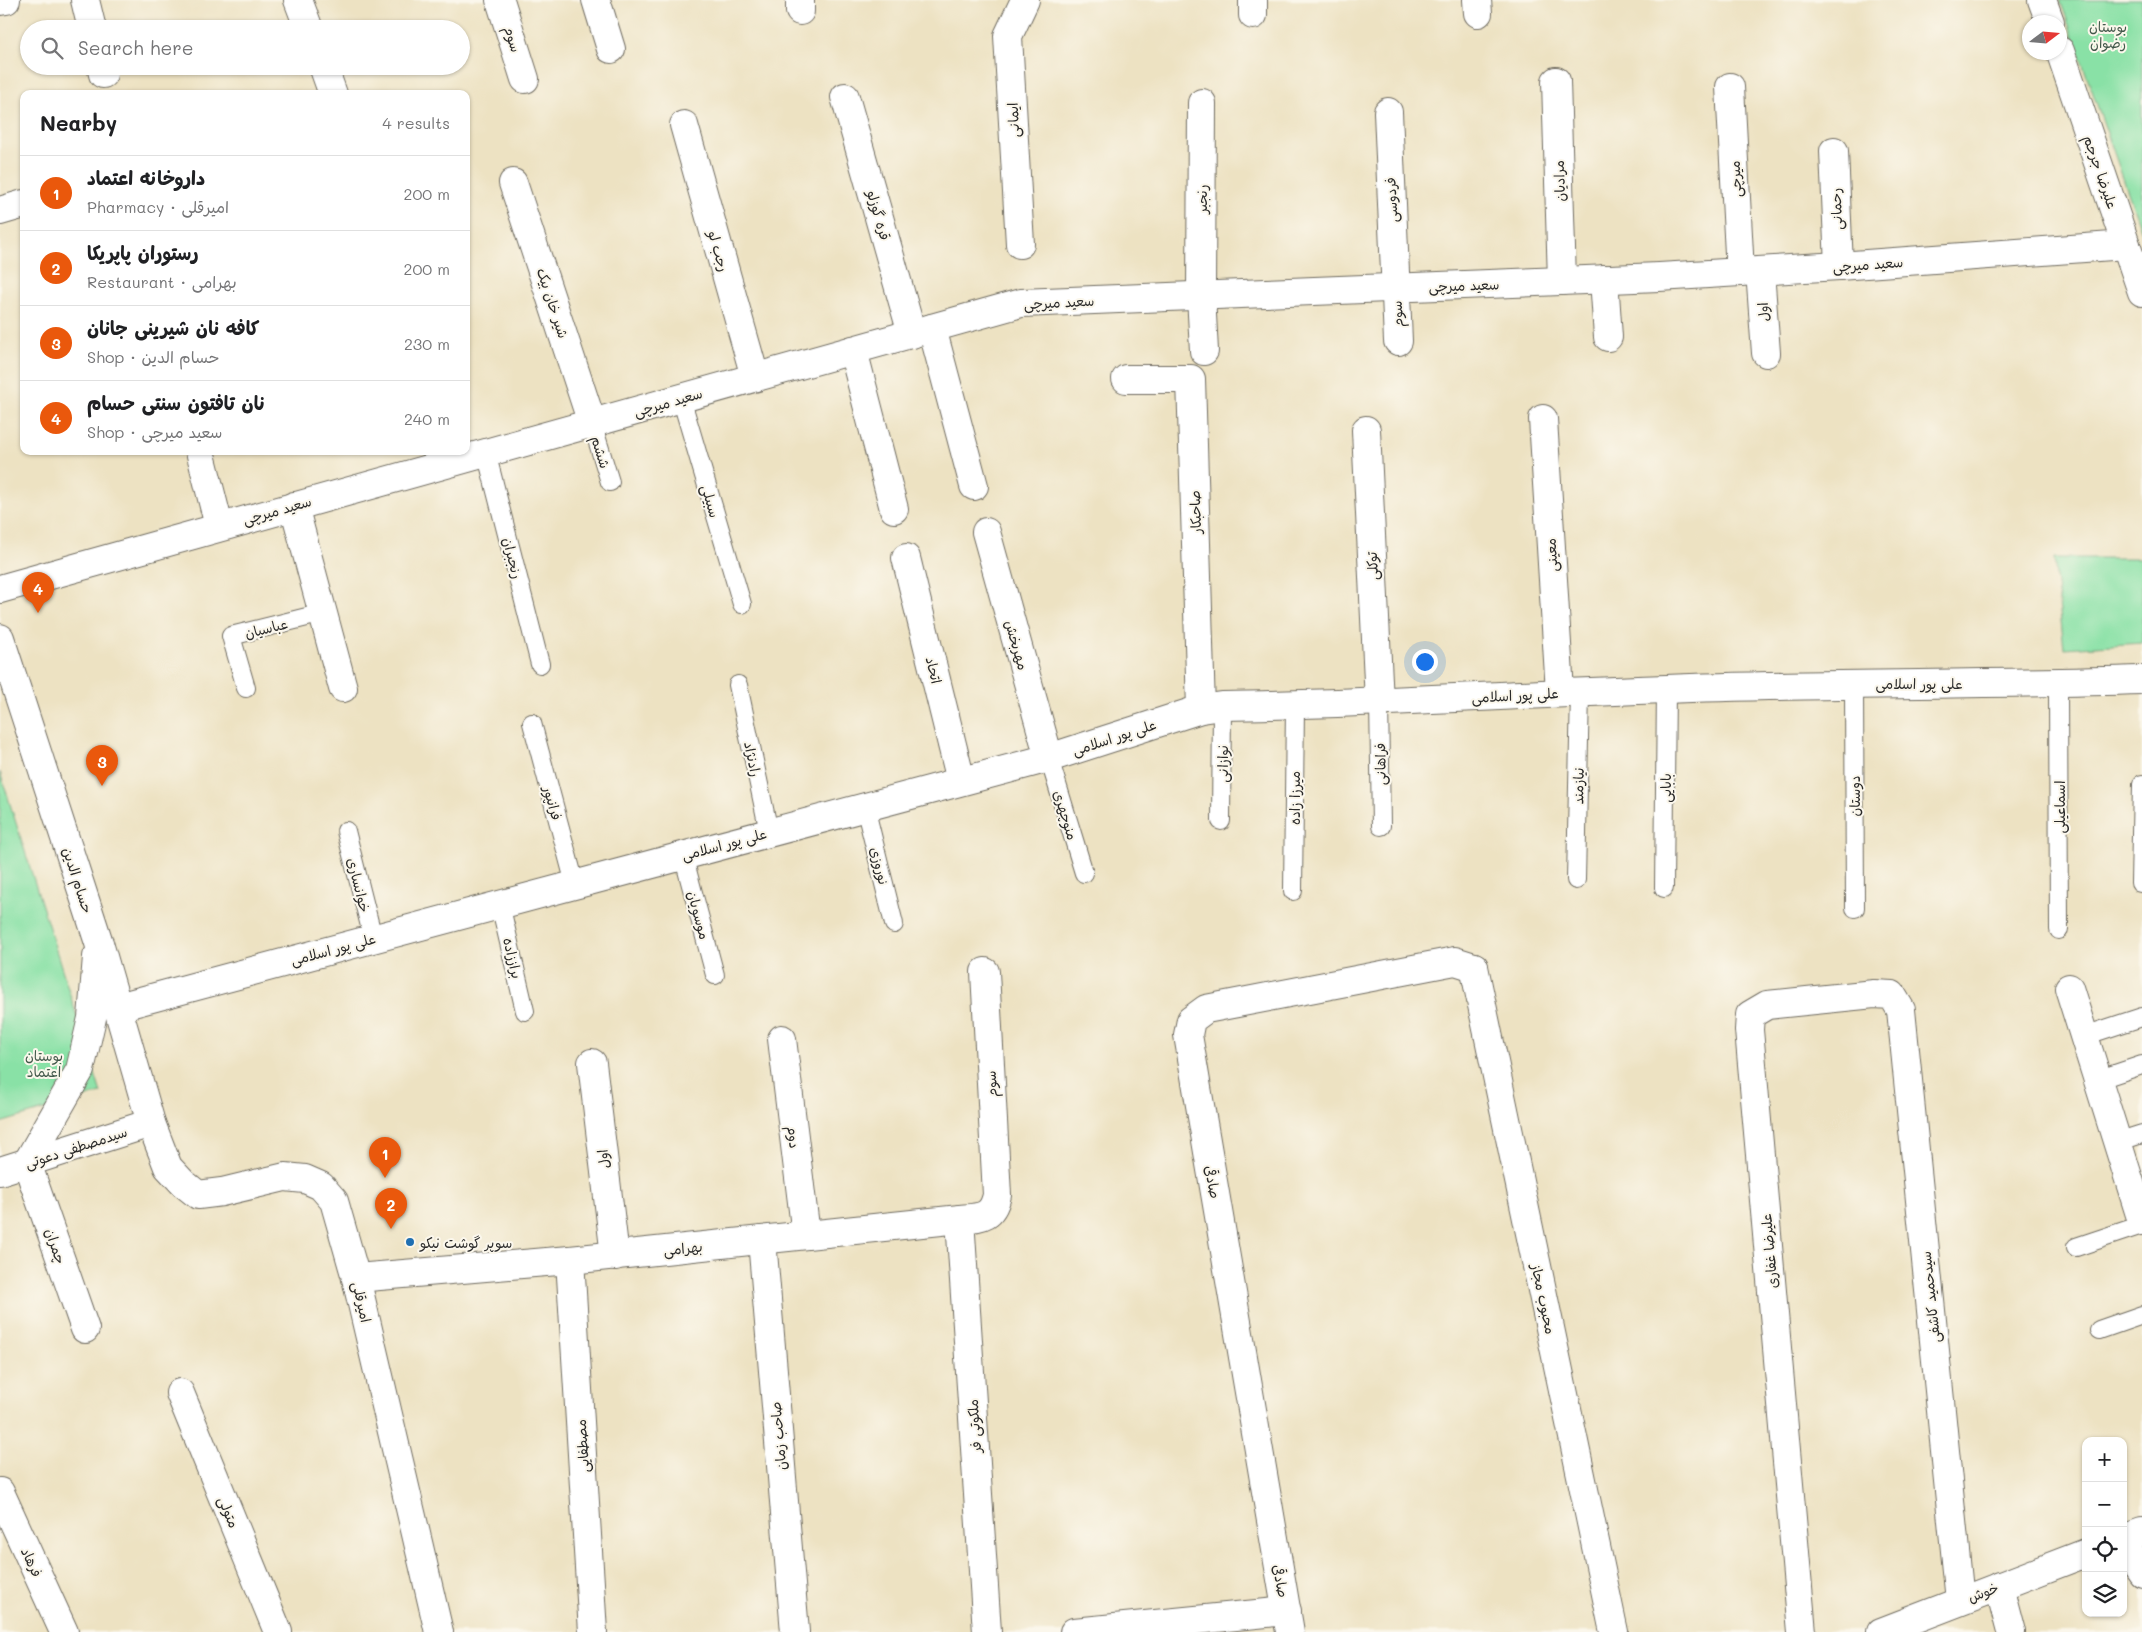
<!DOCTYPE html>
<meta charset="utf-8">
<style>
:root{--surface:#fff;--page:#f2f2f2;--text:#202124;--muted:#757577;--line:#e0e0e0;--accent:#ea580c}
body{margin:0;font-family:Mali,"Playpen Sans Arabic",sans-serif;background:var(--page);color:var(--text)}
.controls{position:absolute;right:15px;bottom:15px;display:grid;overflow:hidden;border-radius:10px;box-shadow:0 1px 4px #0004}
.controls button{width:45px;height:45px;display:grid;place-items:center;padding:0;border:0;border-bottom:1px solid var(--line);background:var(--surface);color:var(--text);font:25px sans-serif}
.compass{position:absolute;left:2022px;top:15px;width:45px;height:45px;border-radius:50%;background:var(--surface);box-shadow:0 1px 4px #0004;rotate:74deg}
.you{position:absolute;left:1424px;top:661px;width:18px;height:18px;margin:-12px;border:4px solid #fff;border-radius:50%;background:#1a73e8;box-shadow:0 0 0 8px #1a73e833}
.badge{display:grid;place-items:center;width:32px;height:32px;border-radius:50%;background:var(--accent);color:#fff;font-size:16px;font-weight:700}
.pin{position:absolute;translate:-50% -41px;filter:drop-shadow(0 1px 2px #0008)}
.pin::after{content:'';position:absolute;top:26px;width:18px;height:15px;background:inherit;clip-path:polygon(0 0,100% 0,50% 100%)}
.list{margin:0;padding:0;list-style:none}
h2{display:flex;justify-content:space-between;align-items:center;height:65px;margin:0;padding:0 20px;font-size:21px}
h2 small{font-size:16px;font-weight:400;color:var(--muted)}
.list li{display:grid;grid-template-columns:32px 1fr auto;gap:15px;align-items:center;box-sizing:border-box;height:75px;padding:0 20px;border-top:1px solid var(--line)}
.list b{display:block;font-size:19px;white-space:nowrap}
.list p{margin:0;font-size:16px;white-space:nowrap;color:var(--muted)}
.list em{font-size:16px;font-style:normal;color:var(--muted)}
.icon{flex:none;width:28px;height:28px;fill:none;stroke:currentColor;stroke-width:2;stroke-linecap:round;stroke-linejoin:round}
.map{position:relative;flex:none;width:2142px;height:1632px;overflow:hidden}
.search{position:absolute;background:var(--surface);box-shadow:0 1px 4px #0004;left:20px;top:20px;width:450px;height:55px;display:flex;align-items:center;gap:12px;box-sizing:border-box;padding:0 18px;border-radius:28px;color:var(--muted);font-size:19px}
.panel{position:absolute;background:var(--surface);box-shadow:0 1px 4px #0004;left:20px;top:90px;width:450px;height:365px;border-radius:10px}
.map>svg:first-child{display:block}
.green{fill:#89e1a6;stroke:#5a8668}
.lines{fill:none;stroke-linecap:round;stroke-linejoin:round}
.service-casing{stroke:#6f6b60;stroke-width:20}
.minor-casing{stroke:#6f6b60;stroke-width:30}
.secondary-casing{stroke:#6f6b60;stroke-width:30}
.service{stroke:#fff;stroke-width:18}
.minor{stroke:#fff;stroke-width:28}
.secondary{stroke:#fff;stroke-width:28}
.poi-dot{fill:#1f6fb2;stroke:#fbf7ec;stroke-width:2}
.labels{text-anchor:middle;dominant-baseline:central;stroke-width:4;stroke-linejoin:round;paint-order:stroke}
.park-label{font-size:14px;fill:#42584a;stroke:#fbf7ec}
.street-label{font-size:14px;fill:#2b2b2b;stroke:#fbf7ec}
.poi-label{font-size:14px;fill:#2b2b2b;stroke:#fbf7ec;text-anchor:start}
</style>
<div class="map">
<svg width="2142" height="1632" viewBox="0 0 2142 1632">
<rect width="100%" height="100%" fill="#fbf7ec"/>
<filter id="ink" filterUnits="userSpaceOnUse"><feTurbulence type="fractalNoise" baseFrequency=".02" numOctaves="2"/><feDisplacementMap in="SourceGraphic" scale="10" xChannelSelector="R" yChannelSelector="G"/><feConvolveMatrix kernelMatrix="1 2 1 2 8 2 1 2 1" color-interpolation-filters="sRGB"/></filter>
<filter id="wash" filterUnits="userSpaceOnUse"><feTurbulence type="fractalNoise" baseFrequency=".0096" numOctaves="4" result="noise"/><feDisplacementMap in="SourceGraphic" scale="20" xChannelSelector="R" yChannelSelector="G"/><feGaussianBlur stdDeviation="1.12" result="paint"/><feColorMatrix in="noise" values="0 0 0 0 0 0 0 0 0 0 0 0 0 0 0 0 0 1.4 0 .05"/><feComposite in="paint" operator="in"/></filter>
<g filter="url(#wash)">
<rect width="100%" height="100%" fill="#ede2c2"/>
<!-- green -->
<g class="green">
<polygon points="2060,0 2142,0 2142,232"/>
<polygon points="2054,558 2142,558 2142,643 2064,648"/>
<polygon points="0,772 101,1093 0,1123"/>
</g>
</g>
<g filter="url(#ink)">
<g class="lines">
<defs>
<g id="service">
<polyline points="681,398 742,604"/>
<polyline points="592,423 610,482"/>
<polyline points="486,452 540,664"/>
<polyline points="2058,683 2059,930"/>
<polyline points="1854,684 1855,908"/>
<polyline points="738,685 769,832"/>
<polyline points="246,688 231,636 323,613"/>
<polyline points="1379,702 1381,826"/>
<polyline points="532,723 575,884"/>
<polyline points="1049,758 1084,873"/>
<polyline points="865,807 894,924"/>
<polyline points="1221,821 1222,706"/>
<polyline points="346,831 373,938"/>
<polyline points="683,855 715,975"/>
<polyline points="1576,880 1580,692"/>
<polyline points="2140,883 2142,784"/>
<polyline points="1664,888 1666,689"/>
<polyline points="1293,891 1295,705"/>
<polyline points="500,904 525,1011"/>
<polyline points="2084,1036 2142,1017"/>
<polyline points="2097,1080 2142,1065"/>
<polyline points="2117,1142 2142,1134"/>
<polyline points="2076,1247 2142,1225"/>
<polyline points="2099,1330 2142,1315"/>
</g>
<g id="minor">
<polyline points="85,0 92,29"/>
<polyline points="298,0 309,29"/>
<polyline points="500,0 525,79"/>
<polyline points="596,0 611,49"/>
<polyline points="800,0 800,11"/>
<polyline points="1253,0 1253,15"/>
<polyline points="1477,0 1478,13"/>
<polyline points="2042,0 2050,22"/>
<polyline points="0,1 6,0"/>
<polyline points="2060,51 2142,292"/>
<polyline points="101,66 103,74"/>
<polyline points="323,66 333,94"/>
<polyline points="1556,81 1562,281"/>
<polyline points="1730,87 1740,272"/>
<polyline points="845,97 912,334"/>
<polyline points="1202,103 1201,296 1204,351"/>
<polyline points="1388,112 1398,341"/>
<polyline points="684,125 755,377"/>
<polyline points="1834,151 1839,266"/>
<polyline points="513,183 592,423"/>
<polyline points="0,211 24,204"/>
<polyline points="1020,244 1008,36 1025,0"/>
<polyline points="1760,271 1766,353"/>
<polyline points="1604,279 1608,337"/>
<polyline points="932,328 974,486"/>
<polyline points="853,350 894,509"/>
<polyline points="1126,379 1191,379 1201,709"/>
<polyline points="1543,419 1560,692"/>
<polyline points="1366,430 1379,702"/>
<polyline points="200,451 219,526"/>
<polyline points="294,506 343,688"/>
<polyline points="986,532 1049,758"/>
<polyline points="906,558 961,781"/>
<polyline points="0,589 1021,303 1659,277 1839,266 2126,245"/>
<polyline points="2069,988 2142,1221"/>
<path d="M 118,1007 L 1049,758 L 1201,709 L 1222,706 C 1370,704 1518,694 1666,689 C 1824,683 1983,685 2142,680"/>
<polyline points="782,1039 806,1235"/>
<polyline points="592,1063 615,1256"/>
<polyline points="27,1163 85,1329"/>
<polyline points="960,1219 987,1632"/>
<polyline points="762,1240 795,1632"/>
<polyline points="570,1260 593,1632"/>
<path d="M 356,1278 L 570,1260 L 960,1219 C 981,1217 992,1218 997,1195 L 985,972"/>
<polyline points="180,1393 278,1632"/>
<polyline points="0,1492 64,1632"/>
<polyline points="2123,1545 2142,1573"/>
<polyline points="1999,1586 2011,1632"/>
<polyline points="1074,1632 1287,1611"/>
<polyline points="1290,1632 1188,1035 1191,1020 1206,1009 1455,961 1474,967"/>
<polyline points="1802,1632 1749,1030 1750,1015 1767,1005 1874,994 1892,995 1901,1010 1960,1601"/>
</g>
<g id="secondary">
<polyline points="0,638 99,943 151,1123 168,1167 183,1183 198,1195 222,1192 285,1177 305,1179 321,1186 334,1201 356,1278 439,1632"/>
<polyline points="1474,967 1614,1632"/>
<polyline points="27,1163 80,1070 92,1018 97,957"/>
<polyline points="0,1171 151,1123"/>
<polyline points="2123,1539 2142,1532"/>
<polyline points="1881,1632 2086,1553"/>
</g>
</defs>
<!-- service casing -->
<use href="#service" class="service-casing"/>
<!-- minor casing -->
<use href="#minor" class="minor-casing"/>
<!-- secondary casing -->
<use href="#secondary" class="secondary-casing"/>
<!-- service -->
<use href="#service" class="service"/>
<!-- minor -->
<use href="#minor" class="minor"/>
<!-- secondary -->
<use href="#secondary" class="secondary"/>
</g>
</g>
<!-- markers -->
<circle class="poi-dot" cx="410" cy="1242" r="5"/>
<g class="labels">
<!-- park labels -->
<g class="park-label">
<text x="2108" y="26">بوستان<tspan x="2108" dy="16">رضوان</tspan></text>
<text x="44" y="1055">بوستان<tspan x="44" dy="16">اعتماد</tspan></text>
</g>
<!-- street labels -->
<g class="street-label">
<text transform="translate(513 39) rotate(72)">سوم</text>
<text transform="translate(1013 120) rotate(-93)">ایمانی</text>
<text transform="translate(2101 172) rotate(71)">علیرضا جرجم</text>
<text transform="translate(1735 179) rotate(-93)">میرچی</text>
<text transform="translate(1559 181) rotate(-92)">مرادیان</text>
<text transform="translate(1201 199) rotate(-90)">رنجبر</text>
<text transform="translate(1391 200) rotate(-93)">فردوسی</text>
<text transform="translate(1836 209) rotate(-93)">رحمانی</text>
<text transform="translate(879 215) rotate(74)">قره گوزلو</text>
<text transform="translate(719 251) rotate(74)">رجب لو</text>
<text transform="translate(1868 264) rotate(-4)">سعید میرچی</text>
<text transform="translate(1464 285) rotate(-2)">سعید میرچی</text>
<text transform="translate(1059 302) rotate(-3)">سعید میرچی</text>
<text transform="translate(553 303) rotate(72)">شیر خان بیک</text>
<text transform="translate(1763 312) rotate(-94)">اول</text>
<text transform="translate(1397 314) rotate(-93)">سوم</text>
<text transform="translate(668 402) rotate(-16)">سعید میرچی</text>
<text transform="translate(601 452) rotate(73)">ششم</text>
<text transform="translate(711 501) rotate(74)">سبیلی</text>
<text transform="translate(277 510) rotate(-16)">سعید میرچی</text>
<text transform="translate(1195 512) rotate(-92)">صاحبکار</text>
<text transform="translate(1551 555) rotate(-94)">معینی</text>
<text transform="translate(513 558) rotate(76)">رنجبران</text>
<text transform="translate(1372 566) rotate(-93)">توکلی</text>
<text transform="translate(266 628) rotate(-14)">عباسیان</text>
<text transform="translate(1017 645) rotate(74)">مهربخش</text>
<text transform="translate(934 670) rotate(76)">اتحاد</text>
<text x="1919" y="683">علی پور اسلامی</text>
<text transform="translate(1515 695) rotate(-3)">علی پور اسلامی</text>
<text transform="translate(1114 737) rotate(-18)">علی پور اسلامی</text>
<text transform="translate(753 759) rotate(78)">رادنژاد</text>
<text transform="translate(1222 764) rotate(-90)">نوازانی</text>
<text transform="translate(1380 764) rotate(-91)">فراهانی</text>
<text transform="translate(1578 786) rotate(-89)">نیازمند</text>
<text transform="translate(1665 788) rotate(-90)">بابایی</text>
<text transform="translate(1854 796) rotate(-90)">دوستان</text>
<text transform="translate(1294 798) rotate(-90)">میرزا زاده</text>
<text transform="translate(553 803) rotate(75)">فرانپور</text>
<text transform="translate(2059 807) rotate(-90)">اسماعیلی</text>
<text transform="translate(1066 815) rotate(73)">منوچهری</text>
<text transform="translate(724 844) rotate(-15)">علی پور اسلامی</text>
<text transform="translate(880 866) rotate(76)">نوروزی</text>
<text transform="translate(78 880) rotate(72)">حسام الدین</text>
<text transform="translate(359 885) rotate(76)">خوانساری</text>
<text transform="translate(699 915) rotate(75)">موسویان</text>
<text transform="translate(333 949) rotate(-15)">علی پور اسلامی</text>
<text transform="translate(513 958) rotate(77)">براززاده</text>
<text transform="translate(991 1084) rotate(-93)">سوم</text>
<text transform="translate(794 1137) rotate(83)">دوم</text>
<text transform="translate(76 1147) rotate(-18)">سیدمصطفی دعوتی</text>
<text transform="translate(603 1159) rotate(-97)">اول</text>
<text transform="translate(1213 1182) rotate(80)">صادقی</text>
<text transform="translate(56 1246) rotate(71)">چمران</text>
<text transform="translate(683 1248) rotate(-6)">بهرامی</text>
<text transform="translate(1769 1251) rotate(-95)">علیرضا غفاری</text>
<text transform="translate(1930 1297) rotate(-96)">سیدحمید کاشفی</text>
<text transform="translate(1544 1299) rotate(78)">محبوب مجاز</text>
<text transform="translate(362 1302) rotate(77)">امیرقلی</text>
<text transform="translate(974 1426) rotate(-94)">ملکوتی فر</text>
<text transform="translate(778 1436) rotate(-95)">صاحب زمان</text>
<text transform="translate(582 1446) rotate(-94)">مصطفایی</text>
<text transform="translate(229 1512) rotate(68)">متولی</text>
<text transform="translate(32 1562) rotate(65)">فرهاد</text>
<text transform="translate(1281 1581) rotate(80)">صادقی</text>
<text transform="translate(1983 1592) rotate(-21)">خوش</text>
</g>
<!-- poi labels -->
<g class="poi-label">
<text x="420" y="1242">سوپر گوشت نیکو</text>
</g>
</g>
</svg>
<div class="controls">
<button>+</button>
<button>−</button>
<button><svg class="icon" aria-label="locate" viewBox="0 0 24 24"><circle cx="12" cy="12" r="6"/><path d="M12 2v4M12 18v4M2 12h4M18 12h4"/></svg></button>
<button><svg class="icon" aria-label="layers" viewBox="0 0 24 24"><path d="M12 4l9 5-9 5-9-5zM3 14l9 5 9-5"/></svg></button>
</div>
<svg class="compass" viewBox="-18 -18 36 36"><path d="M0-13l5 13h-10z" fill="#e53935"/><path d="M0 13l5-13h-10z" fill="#757577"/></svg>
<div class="you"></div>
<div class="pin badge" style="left:385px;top:1178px">1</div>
<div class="pin badge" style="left:391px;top:1229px">2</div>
<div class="pin badge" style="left:102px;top:786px">3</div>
<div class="pin badge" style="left:38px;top:613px">4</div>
<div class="search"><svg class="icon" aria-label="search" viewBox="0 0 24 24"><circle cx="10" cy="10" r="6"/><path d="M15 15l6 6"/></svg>Search here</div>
<section class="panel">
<h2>Nearby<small>4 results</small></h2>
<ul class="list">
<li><span class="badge">1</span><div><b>داروخانه اعتماد</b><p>Pharmacy · امیرقلی</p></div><em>200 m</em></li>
<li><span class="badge">2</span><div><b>رستوران پاپریکا</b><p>Restaurant · بهرامی</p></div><em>200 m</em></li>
<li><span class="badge">3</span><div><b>کافه نان شیرینی جانان</b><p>Shop · حسام الدین</p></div><em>230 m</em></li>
<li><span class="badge">4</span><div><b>نان تافتون سنتی حسام</b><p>Shop · سعید میرچی</p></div><em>240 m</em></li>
</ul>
</section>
</div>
